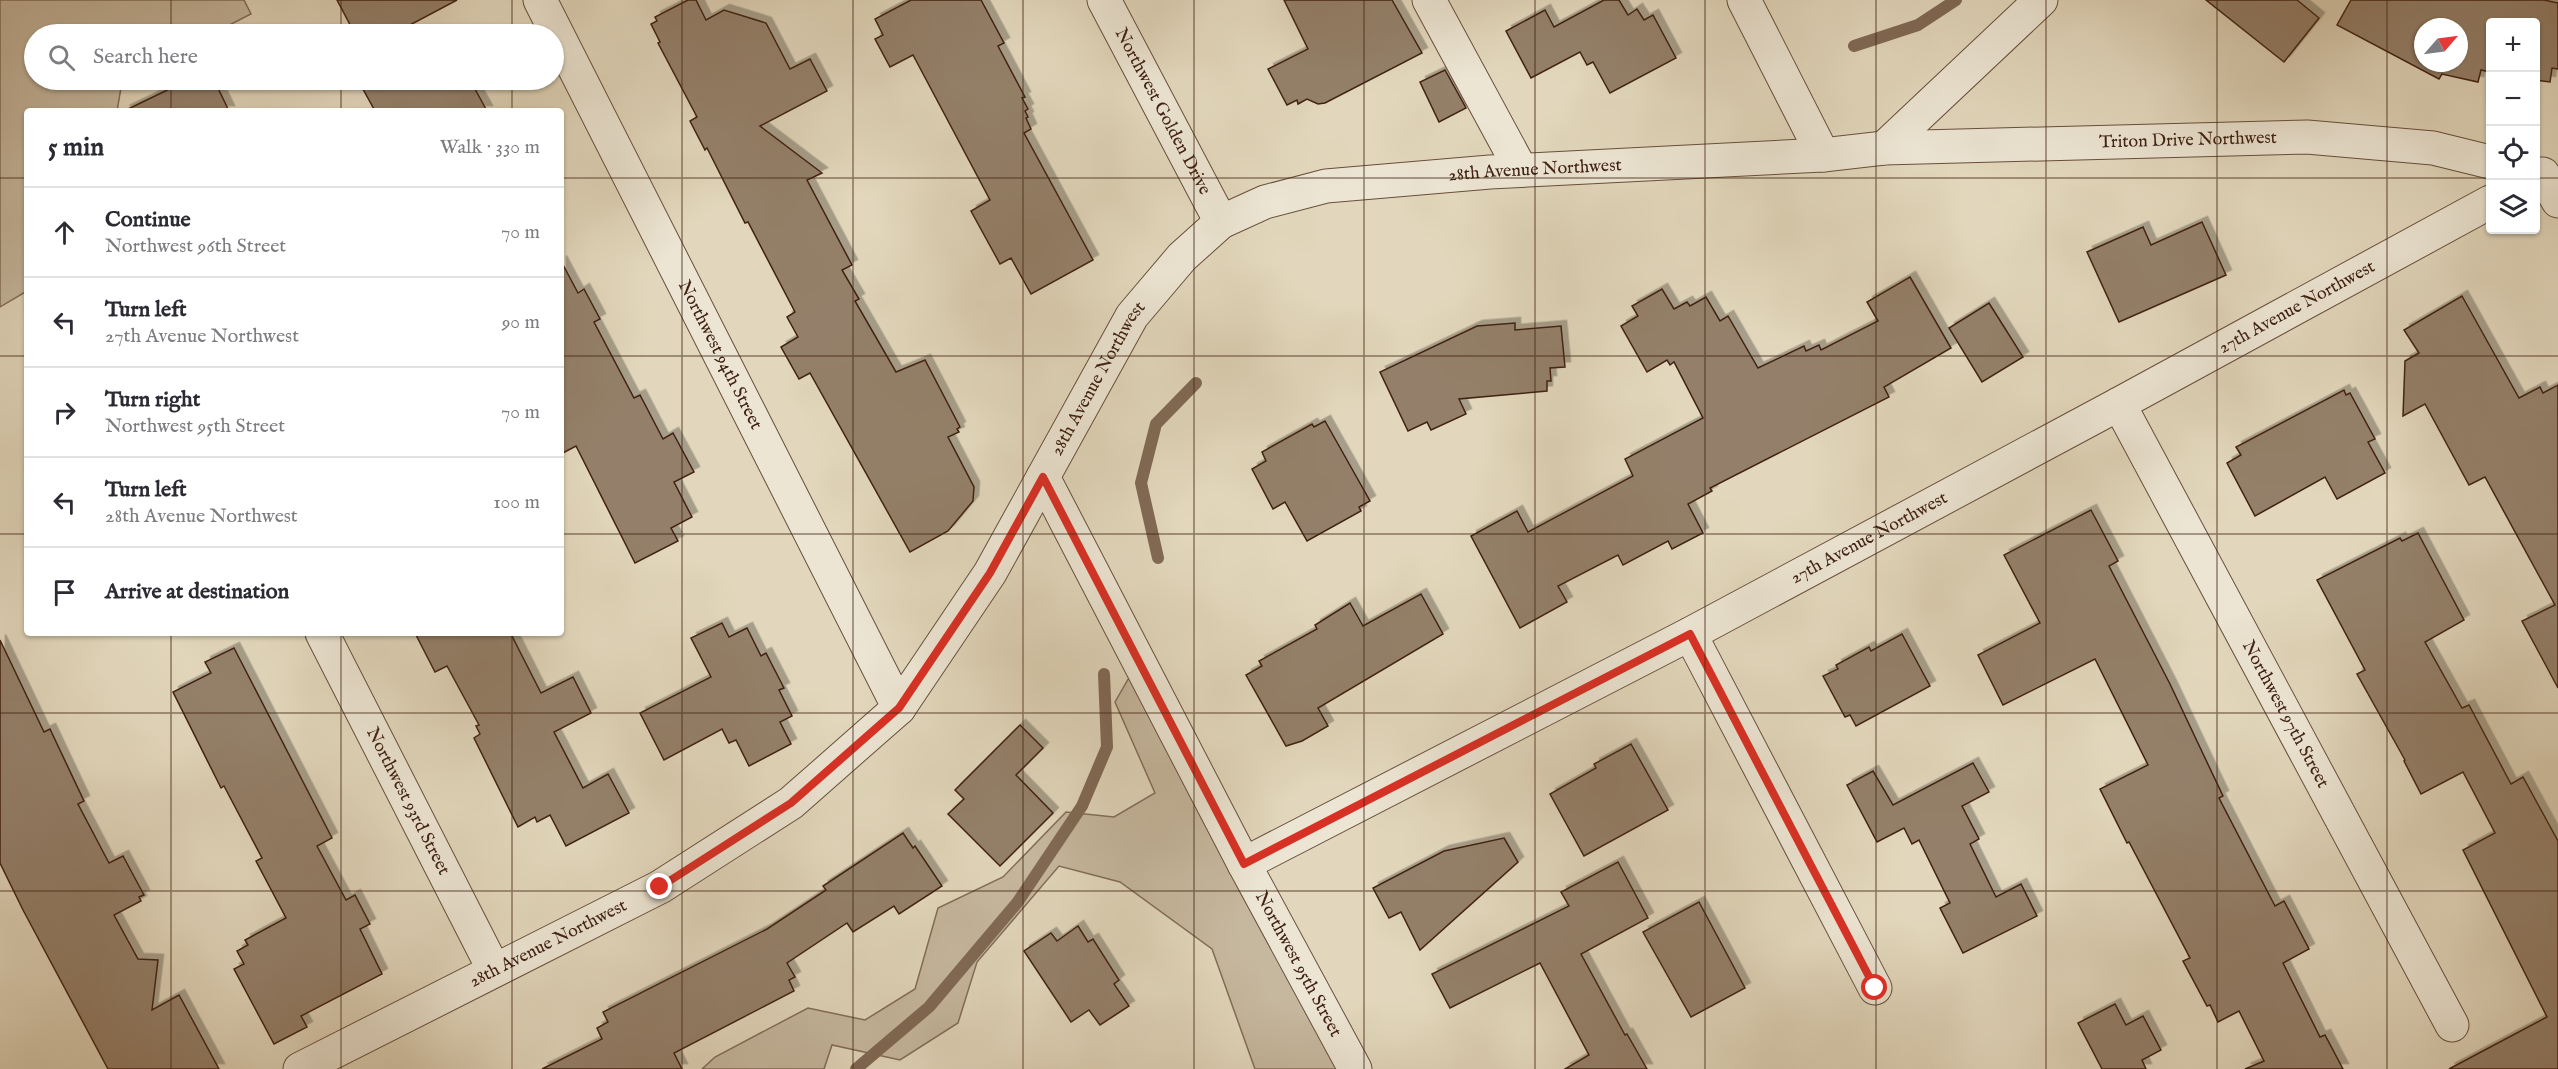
<!DOCTYPE html>
<meta charset="utf-8">
<style>
:root{--surface:#fff;--page:#f7f7f7;--text:#2b2b33;--muted:#7c7c81;--line:#e1e1e2}
body{margin:0;font-family:"IM FELL English",serif;background:var(--page);color:var(--text)}
.controls{position:absolute;right:18px;top:18px;display:grid;overflow:hidden;border-radius:6px;box-shadow:0 2px 4px #0004}
.controls button{width:54px;height:54px;display:grid;place-items:center;padding:0;border:0;border-bottom:2px solid var(--line);background:var(--surface);color:var(--text);font:30px sans-serif}
.compass{position:absolute;left:2414px;top:18px;width:54px;height:54px;border-radius:50%;background:var(--surface);box-shadow:0 2px 4px #0004;rotate:62deg}
.stop{position:absolute;width:18px;height:18px;margin:-14px;border:4px solid #d93025;border-radius:50%;background:#fff}
.stop.end{background:#d93025;border-color:#fff;box-shadow:0 2px 6px #0008}
.list{margin:0;padding:0;list-style:none}
h2{display:flex;justify-content:space-between;align-items:center;height:78px;margin:0;padding:0 24px;font-size:26px}
h2 small{font-size:20px;font-weight:400;color:var(--muted)}
.list li{display:grid;grid-template-columns:39px 1fr auto;gap:18px;align-items:center;box-sizing:border-box;height:90px;padding:0 24px;border-top:2px solid var(--line)}
.list b{display:block;font-size:22px;white-space:nowrap}
.list p{margin:0;font-size:20px;white-space:nowrap;color:var(--muted)}
.list em{font-size:20px;font-style:normal;color:var(--muted)}
.icon{flex:none;width:33px;height:33px;fill:none;stroke:currentColor;stroke-width:2;stroke-linecap:round;stroke-linejoin:round}
.map{position:relative;flex:none;width:2558px;height:1069px;overflow:hidden}
.search{position:absolute;background:var(--surface);box-shadow:0 2px 4px #0004;left:24px;top:24px;width:540px;height:66px;display:flex;align-items:center;gap:15px;box-sizing:border-box;padding:0 21px;border-radius:33px;color:var(--muted);font-size:22px}
.panel{position:absolute;background:var(--surface);box-shadow:0 2px 4px #0004;left:24px;top:108px;width:540px;height:528px;border-radius:6px}
.map>svg:first-child{display:block}
.green{fill:#c6b89f;stroke:#836d58;stroke-width:1.5}
.lines{fill:none;stroke-linecap:round;stroke-linejoin:round}
.stream{stroke:#806955;stroke-width:12}
.building{fill:#94806a;stroke:#402212;stroke-width:1.5;fill-rule:evenodd;filter:url(#shadow)}
.minor-casing{stroke:#684f3c;stroke-width:35}
.minor{stroke:#ece5d3;stroke-width:33}
.route{stroke:#d93025;stroke-width:8}
.grid{fill:none;stroke:#402212;stroke-width:1.5;stroke-opacity:0.55}
.labels{text-anchor:middle;dominant-baseline:central;stroke-width:4.5;stroke-linejoin:round;paint-order:stroke}
.street-label{font-size:18px;fill:#402212;stroke:#ece5d3}
</style>
<div class="map">
<svg width="2558" height="1069" viewBox="0 0 2558 1069">
<defs>
<filter id="shadow"><feDropShadow dx="5.5" dy="-5.5" stdDeviation="0" flood-color="#0004"/></filter>
</defs>
<rect width="100%" height="100%" fill="#e2d7bc"/>
<filter id="stains"><feTurbulence type="fractalNoise" baseFrequency=".00333" numOctaves="4"/><feColorMatrix values="0 0 0 0 .2 0 0 0 0 .09 0 0 0 0 .02 0 0 0 .5 -.17"/></filter>
<radialGradient id="worn" r=".72"><stop offset=".6" stop-color="#630" stop-opacity="0"/><stop offset="1" stop-color="#630" stop-opacity=".3"/></radialGradient>
<!-- green -->
<g class="green">
<polygon points="0,0 244,0 251,14 212,34 34,34 34,80 125,80 122,82 117,111 27,111 27,291 0,307"/>
<polygon points="1134,669 1330,1039 1336,1069 1255,1069 1212,949 1120,882 1059,866 977,962 958,1023 900,1060 832,1045 824,1069 702,1069 715,1057 808,1008 865,1020 915,989 938,908 1003,877 1066,812 1114,817 1155,793 1115,702"/>
</g>
<g class="lines">
<!-- stream -->
<g class="stream">
<polyline points="1854,46 1918,25 1956,0"/>
<polyline points="1158,558 1141,483 1156,424 1196,383"/>
<polyline points="856,1069 929,1007 1017,903 1082,806 1107,747 1104,674"/>
</g>
</g>
<!-- building -->
<g class="building">
<polygon points="337,0 457,0 393,34 355,34"/>
<polygon points="688,0 696,0 706,20 724,10 766,23 790,69 810,59 827,91 760,126 822,173 807,180 852,265 842,270 859,299 855,301 896,372 925,360 960,427 957,429 959,432 948,437 974,487 973,501 948,531 910,552 810,373 799,379 781,347 798,337 787,317 795,312 748,222 745,223 707,148 705,150 690,121 697,117 658,43 660,42 651,24 657,21 655,17"/>
<polygon points="911,0 981,0 1004,43 998,46 1025,97 1022,98 1028,109 1025,111 1028,117 1026,118 1031,129 1024,133 1093,260 1031,294 1011,258 1000,264 971,211 990,200 913,55 890,67 875,39 883,35 875,19"/>
<polygon points="1284,0 1392,0 1422,53 1325,103 1318,104 1307,99 1298,104 1297,100 1287,105 1268,69 1308,49"/>
<polygon points="1604,0 1619,0 1628,15 1637,9 1644,20 1653,15 1676,58 1610,93 1593,62 1587,65 1580,52 1531,78 1506,31 1545,10 1554,27"/>
<polygon points="2206,0 2297,0 2319,18 2284,62"/>
<path d="M 2351,0 L 2544,0 L 2558,3 L 2558,69 L 2552,68 L 2550,82 L 2535,80 L 2535,22 L 2490,22 L 2490,72 L 2481,70 L 2478,82 L 2442,74 L 2439,79 L 2337,25 ZM 2423,27 L 2459,27 L 2459,63 L 2423,63 Z"/>
<polygon points="1445,70 1466,108 1439,122 1420,82"/>
<polygon points="188,80 214,80 229,111 124,111"/>
<polygon points="358,80 470,80 487,111 375,111"/>
<polygon points="2202,222 2226,275 2119,322 2087,252 2143,227 2151,245"/>
<polygon points="561,261 578,293 584,289 600,319 594,322 634,398 640,395 663,439 673,433 694,472 674,482 692,517 671,528 678,541 635,563 576,446 561,454"/>
<polygon points="1910,277 1951,348 1884,387 1889,397 1710,488 1712,491 1688,504 1703,533 1672,549 1668,541 1623,565 1618,555 1558,586 1567,602 1520,628 1471,536 1517,511 1528,532 1633,476 1625,459 1703,418 1674,362 1670,365 1667,360 1647,372 1621,326 1638,316 1632,306 1662,289 1674,309 1687,302 1690,306 1706,297 1720,321 1728,316 1758,368 1804,346 1806,351 1819,345 1821,350 1878,321 1867,302"/>
<polygon points="2462,296 2519,398 2540,387 2543,393 2558,385 2558,688 2522,621 2555,605 2485,477 2469,485 2425,404 2403,416 2405,361 2419,353 2404,330"/>
<polygon points="1989,303 2023,357 1982,382 1949,328"/>
<polygon points="1515,323 1515,330 1561,326 1565,367 1550,368 1551,381 1547,381 1547,391 1459,399 1466,414 1431,430 1427,422 1408,431 1380,372 1477,326"/>
<polygon points="2344,390 2346,395 2350,393 2375,439 2368,442 2385,473 2337,499 2325,477 2255,516 2227,463 2241,455 2236,447"/>
<polygon points="1325,421 1370,501 1359,507 1361,511 1307,541 1285,502 1273,509 1252,469 1266,461 1262,452 1312,424 1314,427"/>
<polygon points="2091,510 2118,561 2109,566 2170,684 2223,796 2219,798 2275,906 2284,901 2309,949 2283,963 2320,1037 2325,1035 2343,1069 2245,1069 2264,1061 2239,1011 2218,1022 2210,1005 2207,1006 2183,961 2190,958 2129,842 2127,843 2100,789 2148,765 2095,659 2003,705 1978,655 2040,623 2004,555"/>
<polygon points="2418,533 2464,620 2425,642 2462,708 2469,705 2511,784 2523,777 2558,841 2558,1069 2449,1069 2547,1017 2463,850 2495,833 2463,772 2421,794 2404,761 2405,760 2357,674 2365,670 2317,580 2400,538 2402,541"/>
<polygon points="1421,594 1443,634 1318,708 1328,726 1302,741 1286,746 1246,675 1262,666 1259,661 1317,629 1315,625 1350,603 1363,626"/>
<polygon points="722,623 729,637 747,628 761,656 766,653 784,688 779,690 792,716 780,722 791,744 749,766 736,740 729,743 722,729 664,760 640,713 711,677 691,638"/>
<polygon points="415,633 513,633 511,634 541,693 573,677 591,713 554,732 583,788 608,774 629,813 566,846 550,815 537,822 535,817 518,827 474,738 480,734 476,726 479,725 447,666 435,672"/>
<polygon points="1902,634 1930,686 1856,726 1850,715 1845,717 1823,676 1838,669 1836,665 1869,647 1871,651"/>
<polygon points="0,640 44,732 50,729 84,801 78,804 109,863 123,856 144,895 139,897 141,901 114,915 138,959 158,960 152,1010 179,995 219,1069 108,1069 23,910 0,863"/>
<polygon points="234,648 332,838 317,846 346,900 355,895 370,924 360,929 382,974 301,1016 307,1027 274,1044 234,969 244,964 237,951 248,945 245,940 286,918 256,861 262,858 224,786 221,788 173,692 211,673 205,662"/>
<polygon points="1020,725 1043,748 1016,775 1053,813 1000,866 948,814 964,799 955,790"/>
<polygon points="1631,744 1668,810 1584,856 1550,794 1596,768 1594,764"/>
<polygon points="1973,763 1989,792 1962,806 1979,839 1970,844 1996,897 2021,884 2037,916 1963,953 1940,908 1950,903 1919,840 1912,844 1904,828 1877,842 1847,785 1873,771 1893,805"/>
<polygon points="903,833 913,848 915,846 942,886 899,914 894,906 853,932 847,923 787,963 795,977 789,980 794,991 674,1053 682,1069 542,1069 602,1039 597,1028 608,1022 603,1012 767,929 826,890 823,886"/>
<polygon points="1504,838 1518,862 1420,950 1401,912 1389,918 1373,888 1444,851"/>
<polygon points="1618,862 1648,918 1581,954 1625,1035 1627,1034 1647,1069 1565,1069 1589,1055 1540,963 1450,1008 1432,974 1569,906 1561,892"/>
<polygon points="1699,902 1745,988 1691,1017 1643,932"/>
<polygon points="1078,926 1088,942 1093,939 1119,980 1114,984 1129,1006 1100,1025 1089,1010 1071,1022 1024,951 1051,933 1057,941"/>
<polygon points="2115,1004 2126,1025 2143,1016 2161,1050 2142,1060 2146,1069 2102,1069 2078,1023"/>
</g>
<g class="lines">
<defs>
<g id="minor">
<path id="s1" d="M 540,0 L 899,708"/>
<path id="s2" d="M 1104,0 L 1221,222"/>
<polyline points="1429,0 1521,170"/>
<polyline points="1744,0 1823,155"/>
<polyline points="1884,148 2041,0"/>
<polyline points="2543,174 2558,201"/>
<path id="s3" d="M 2119,404 L 2452,1025"/>
<path id="s4" d="M 1043,477 L 1244,864 L 1355,1069"/>
<path id="s5" d="M 322,633 L 494,970"/>
<polyline points="1690,634 1875,988"/>
<path id="s6" d="M 1244,864 L 1690,634 L 2119,404 L 2490,202"/>
<path id="s7" d="M 300,1069 L 660,887 L 791,803 L 899,708 L 990,573 L 1132,316 L 1182,257 L 1221,222 L 1265,202 L 1326,186 L 1490,172 L 1823,155 L 1884,148 L 2307,137 L 2433,148 L 2490,162"/>
</g>
</defs>
<!-- minor casing -->
<use href="#minor" class="minor-casing"/>
<!-- minor -->
<use href="#minor" class="minor"/>
</g>
<g class="lines">
<!-- route -->
<polyline class="route" points="660,887 791,803 899,708 990,573 1043,477 1244,864 1690,634 1875,988"/>
</g>
<!-- grid -->
<path class="grid" d="M 171,0 L 171,34M 341,0 L 341,34M 512,0 L 512,34M 682,0 L 682,1069M 853,0 L 853,1069M 1023,0 L 1023,1069M 1194,0 L 1194,1069M 1364,0 L 1364,1069M 1535,0 L 1535,1069M 1705,0 L 1705,1069M 1876,0 L 1876,1069M 2046,0 L 2046,1069M 2217,0 L 2217,1069M 2387,0 L 2387,1069M 171,80 L 171,111M 341,80 L 341,111M 512,80 L 512,111M 0,178 L 27,178M 561,178 L 2490,178M 2536,178 L 2558,178M 0,356 L 27,356M 561,356 L 2558,356M 0,534 L 27,534M 561,534 L 2558,534M 171,633 L 171,1069M 341,633 L 341,1069M 512,633 L 512,1069M 0,713 L 2558,713M 0,891 L 2558,891"/>
<g class="labels">
<!-- street labels -->
<g class="street-label">
<text stroke="none"><textPath href="#s2" startOffset="126">Northwest Golden Drive</textPath></text>
<text stroke="none"><textPath href="#s7" startOffset="2264">Triton Drive Northwest</textPath></text>
<text stroke="none"><textPath href="#s7" startOffset="1610">28th Avenue Northwest</textPath></text>
<text stroke="none"><textPath href="#s6" startOffset="1191">27th Avenue Northwest</textPath></text>
<text stroke="none"><textPath href="#s1" startOffset="398">Northwest 94th Street</textPath></text>
<text stroke="none"><textPath href="#s7" startOffset="1088">28th Avenue Northwest</textPath></text>
<text stroke="none"><textPath href="#s6" startOffset="705">27th Avenue Northwest</textPath></text>
<text stroke="none"><textPath href="#s3" startOffset="352">Northwest 97th Street</textPath></text>
<text stroke="none"><textPath href="#s5" startOffset="189">Northwest 93rd Street</textPath></text>
<text stroke="none"><textPath href="#s7" startOffset="278">28th Avenue Northwest</textPath></text>
<text stroke="none"><textPath href="#s4" startOffset="550">Northwest 95th Street</textPath></text>
</g>
</g>
<rect width="100%" height="100%" filter="url(#stains)"/>
<rect width="100%" height="100%" fill="url(#worn)"/>
</svg>
<div class="controls">
<button>+</button>
<button>−</button>
<button><svg class="icon" aria-label="locate" viewBox="0 0 24 24"><circle cx="12" cy="12" r="6"/><path d="M12 2v4M12 18v4M2 12h4M18 12h4"/></svg></button>
<button><svg class="icon" aria-label="layers" viewBox="0 0 24 24"><path d="M12 4l9 5-9 5-9-5zM3 14l9 5 9-5"/></svg></button>
</div>
<svg class="compass" viewBox="-18 -18 36 36"><path d="M0-13l5 13h-10z" fill="#e53935"/><path d="M0 13l5-13h-10z" fill="#7c7c81"/></svg>
<div class="stop" style="left:1875px;top:988px"></div>
<div class="stop end" style="left:660px;top:887px"></div>
<div class="search"><svg class="icon" aria-label="search" viewBox="0 0 24 24"><circle cx="10" cy="10" r="6"/><path d="M15 15l6 6"/></svg>Search here</div>
<section class="panel">
<h2>5 min<small>Walk · 330 m</small></h2>
<ul class="list">
<li><svg class="icon" aria-label="ahead" viewBox="0 0 24 24"><path d="M12 20V5M6 11l6-6 6 6"/></svg><div><b>Continue</b><p>Northwest 96th Street</p></div><em>70 m</em></li>
<li><svg class="icon" aria-label="left" viewBox="0 0 24 24"><path d="M17 20v-9H6M10 6l-5 5 5 5"/></svg><div><b>Turn left</b><p>27th Avenue Northwest</p></div><em>90 m</em></li>
<li><svg class="icon" aria-label="right" viewBox="0 0 24 24"><path d="M7 20v-9h11M14 6l5 5-5 5"/></svg><div><b>Turn right</b><p>Northwest 95th Street</p></div><em>70 m</em></li>
<li><svg class="icon" aria-label="left" viewBox="0 0 24 24"><path d="M17 20v-9H6M10 6l-5 5 5 5"/></svg><div><b>Turn left</b><p>28th Avenue Northwest</p></div><em>100 m</em></li>
<li><svg class="icon" aria-label="arrive" viewBox="0 0 24 24"><path d="M6 21V4h12l-3 4 3 4H6"/></svg><div><b>Arrive at destination</b></div></li>
</ul>
</section>
</div>
